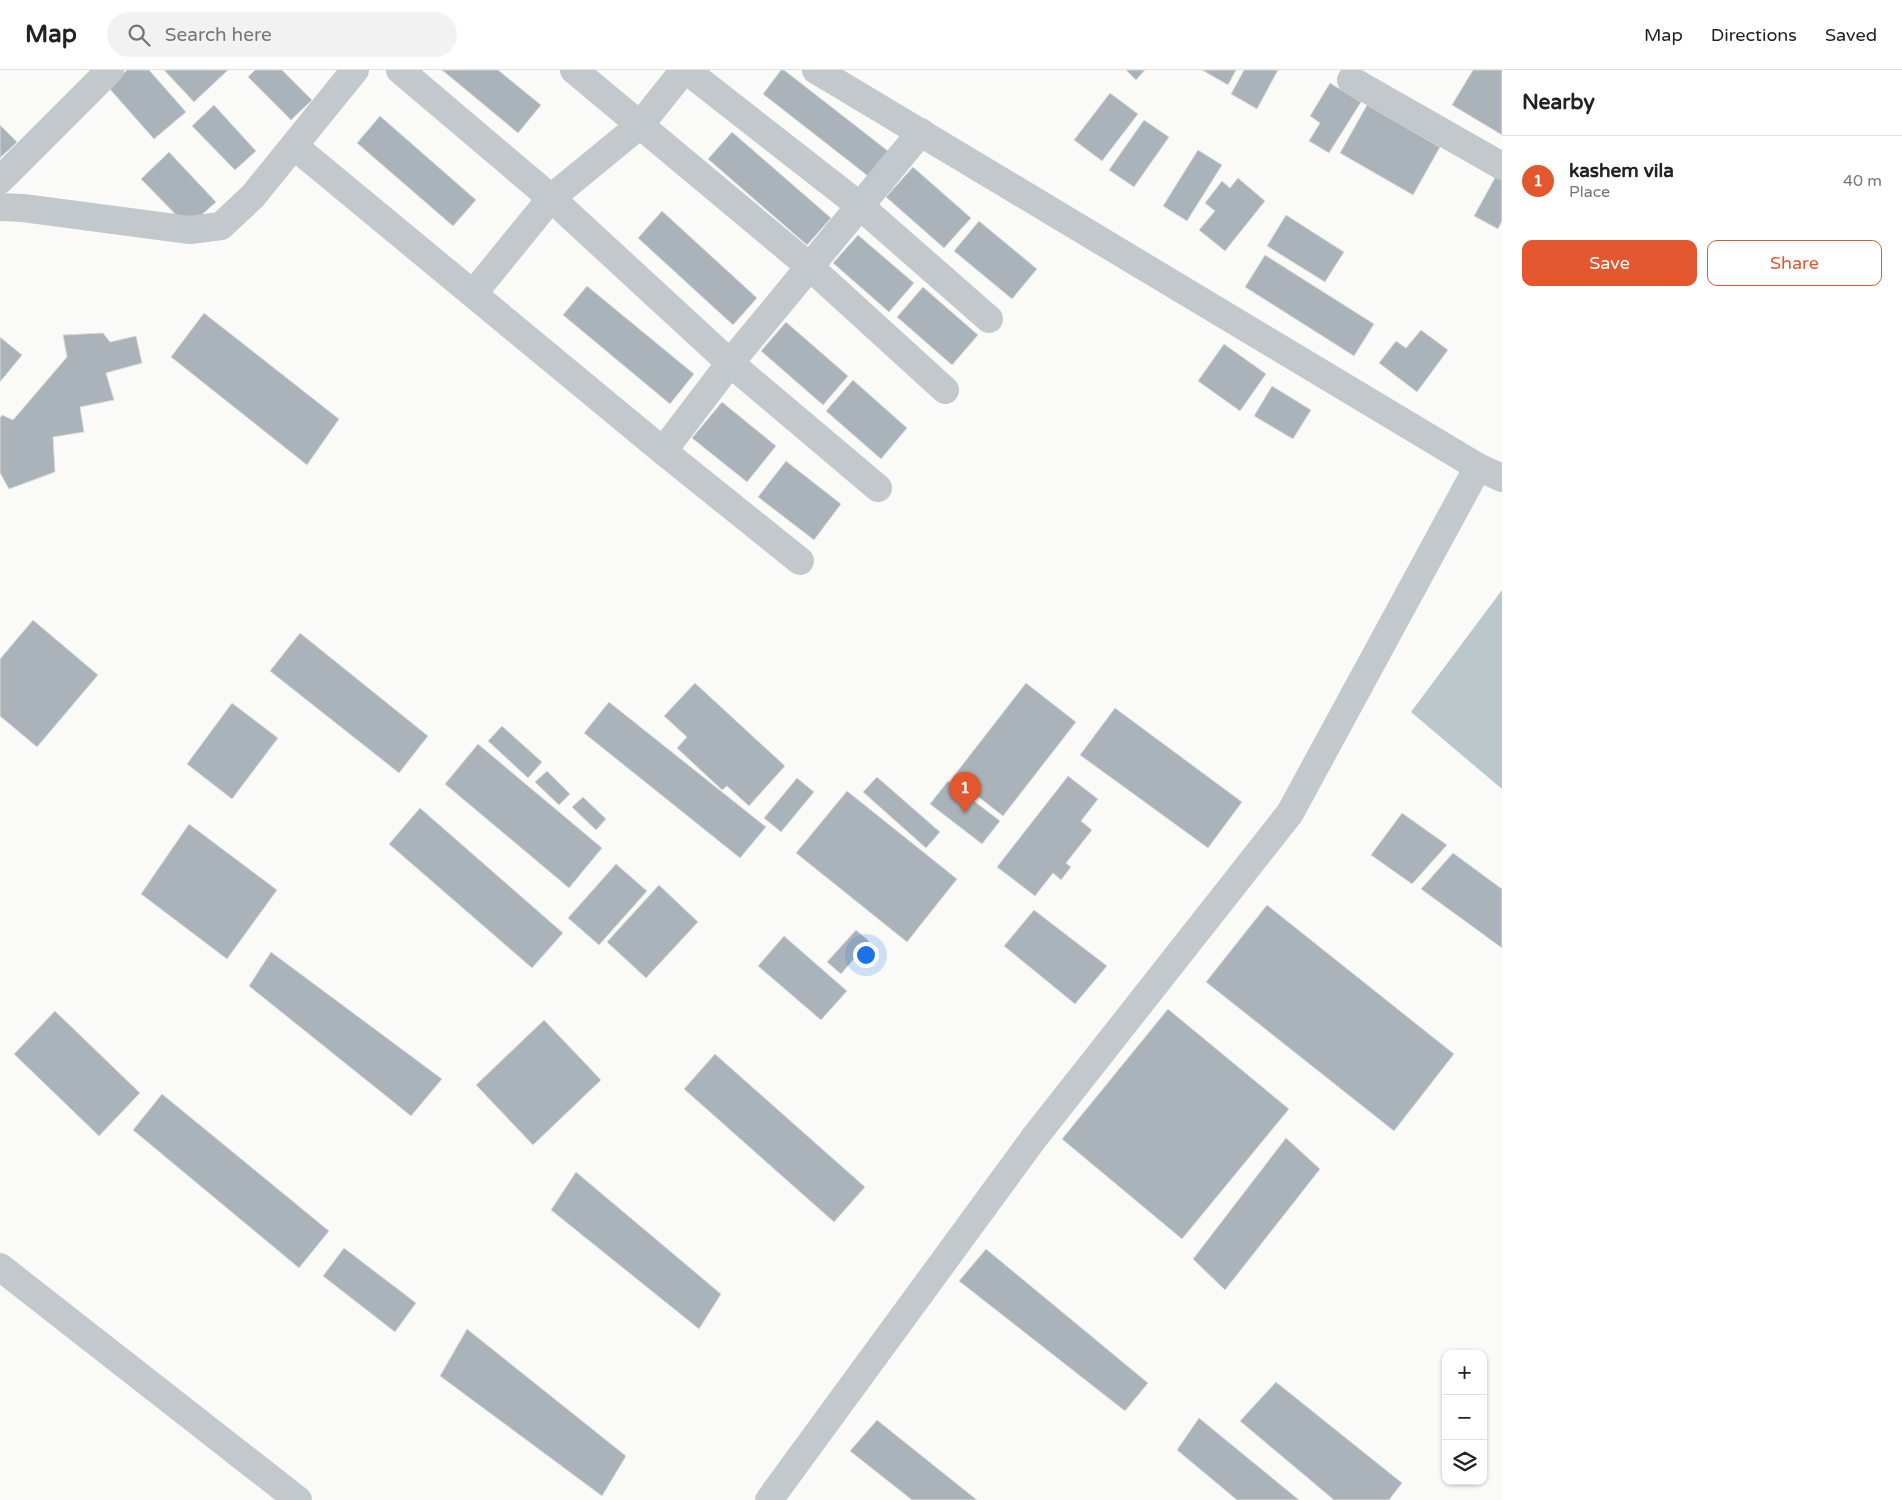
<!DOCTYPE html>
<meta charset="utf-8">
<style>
:root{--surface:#fff;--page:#f2f2f2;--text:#222;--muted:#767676;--line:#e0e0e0;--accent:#e4572e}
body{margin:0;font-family:"Varela Round",sans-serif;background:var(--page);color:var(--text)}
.controls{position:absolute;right:15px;bottom:15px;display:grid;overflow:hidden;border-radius:10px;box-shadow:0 1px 4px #0004}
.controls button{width:45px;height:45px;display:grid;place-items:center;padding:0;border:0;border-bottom:1px solid var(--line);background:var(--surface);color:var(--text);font:25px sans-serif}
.you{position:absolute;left:865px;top:884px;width:18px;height:18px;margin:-12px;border:4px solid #fff;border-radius:50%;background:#1a73e8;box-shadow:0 0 0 8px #1a73e833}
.badge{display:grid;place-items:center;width:32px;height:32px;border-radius:50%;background:var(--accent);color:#fff;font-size:16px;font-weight:700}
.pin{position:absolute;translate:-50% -41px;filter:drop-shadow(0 1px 2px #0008)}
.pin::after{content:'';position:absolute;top:26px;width:18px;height:15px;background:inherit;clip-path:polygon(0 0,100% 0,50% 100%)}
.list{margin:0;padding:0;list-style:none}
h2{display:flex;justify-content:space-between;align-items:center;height:65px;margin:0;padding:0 20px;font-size:21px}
h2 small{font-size:16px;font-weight:400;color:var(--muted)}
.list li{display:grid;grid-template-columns:32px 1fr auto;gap:15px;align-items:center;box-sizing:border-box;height:90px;padding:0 20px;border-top:1px solid var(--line)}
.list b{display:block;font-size:19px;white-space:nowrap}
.list p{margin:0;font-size:16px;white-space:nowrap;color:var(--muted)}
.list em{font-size:16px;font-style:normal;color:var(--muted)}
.actions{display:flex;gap:10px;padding:15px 20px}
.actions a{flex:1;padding:11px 0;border:1px solid var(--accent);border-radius:10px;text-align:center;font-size:18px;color:var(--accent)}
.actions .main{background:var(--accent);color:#fff}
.icon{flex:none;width:28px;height:28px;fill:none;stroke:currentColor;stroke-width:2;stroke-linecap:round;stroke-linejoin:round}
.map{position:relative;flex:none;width:1502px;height:1430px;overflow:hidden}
header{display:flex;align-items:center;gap:30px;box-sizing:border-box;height:70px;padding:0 25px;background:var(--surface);border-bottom:1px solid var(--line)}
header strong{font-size:24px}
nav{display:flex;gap:28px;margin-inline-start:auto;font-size:18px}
.search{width:350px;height:45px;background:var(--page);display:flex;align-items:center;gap:12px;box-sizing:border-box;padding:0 18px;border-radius:28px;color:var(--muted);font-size:19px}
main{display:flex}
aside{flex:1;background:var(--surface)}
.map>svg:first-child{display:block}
.water{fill:#bbc7cb}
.building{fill:#aab3b9;stroke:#dcdcda}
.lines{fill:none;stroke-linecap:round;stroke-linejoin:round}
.minor{stroke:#c3c8cc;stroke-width:28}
</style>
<header>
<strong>Map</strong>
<div class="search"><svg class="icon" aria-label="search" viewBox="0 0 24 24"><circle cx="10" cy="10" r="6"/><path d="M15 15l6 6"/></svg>Search here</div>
<nav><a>Map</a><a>Directions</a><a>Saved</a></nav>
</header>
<main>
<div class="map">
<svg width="1502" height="1430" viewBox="0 0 1502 1430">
<rect width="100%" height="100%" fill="#fafaf8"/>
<!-- water -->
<polygon class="water" points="1502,520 1502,719 1411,642"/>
<!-- building -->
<g class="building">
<polygon points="127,0 149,0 186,42 154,69 108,17"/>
<polygon points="164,0 228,0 194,32"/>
<polygon points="255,0 282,0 312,30 291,50 248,7"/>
<polygon points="442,0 498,0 541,35 518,63"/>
<polygon points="781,0 784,0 888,81 868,106 763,24"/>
<polygon points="1126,0 1145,0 1136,10"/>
<polygon points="1202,0 1236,0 1228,15"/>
<polygon points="1244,0 1278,0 1257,39 1231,24"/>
<polygon points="1473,0 1502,0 1502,65 1452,35"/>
<polygon points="1330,13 1361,32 1329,83 1309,71 1320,53 1310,46"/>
<polygon points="1110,23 1138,44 1102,91 1074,70"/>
<polygon points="214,35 256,81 235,100 192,56"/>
<polygon points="1367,35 1440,77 1413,125 1340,83"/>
<polygon points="380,46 476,130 453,156 357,73"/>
<polygon points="1144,50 1169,67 1134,117 1109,100"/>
<polygon points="0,55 17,72 0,88"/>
<polygon points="732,62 831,148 807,175 708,89"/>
<polygon points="1198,80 1222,95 1187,151 1163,136"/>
<polygon points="169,82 216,132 188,157 141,109"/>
<polygon points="913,97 971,148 944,178 886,127"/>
<polygon points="1496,106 1502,109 1502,151 1498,159 1474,146"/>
<polygon points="1238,108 1265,131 1225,181 1199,160 1215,141 1205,133 1222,111 1230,118"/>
<polygon points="662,141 757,228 733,255 638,168"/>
<polygon points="1286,145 1344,182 1325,212 1267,176"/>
<polygon points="979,151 1037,199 1012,229 954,181"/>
<polygon points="858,165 914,213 889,242 833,193"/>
<polygon points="1265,185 1374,254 1354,286 1245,217"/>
<polygon points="587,216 694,304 670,334 563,245"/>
<polygon points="923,217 978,265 952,295 897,247"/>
<polygon points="204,243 339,349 307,395 171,287"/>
<polygon points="786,252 848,306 823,335 761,281"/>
<polygon points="1421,260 1448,280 1417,322 1379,293 1396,271 1406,278"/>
<polygon points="103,263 110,272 136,266 142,293 106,303 114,330 80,337 84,362 53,367 55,402 9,419 0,403 0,348 2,345 13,350 67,287 63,265"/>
<polygon points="0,267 22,285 0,312"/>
<polygon points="1224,274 1266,304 1240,341 1198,311"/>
<polygon points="853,310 907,358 881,389 826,341"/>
<polygon points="1272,316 1311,340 1293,369 1254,346"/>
<polygon points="722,332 776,376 747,412 692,368"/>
<polygon points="786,391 841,434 814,470 758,427"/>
<polygon points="33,550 98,605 37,677 0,646 0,589"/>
<polygon points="300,563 428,666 399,703 270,601"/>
<polygon points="695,613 785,696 749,736 727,716 722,720 677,678 687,667 664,646"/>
<polygon points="1026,613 1076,652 1003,746 953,707"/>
<polygon points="609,632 766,757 740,788 584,663"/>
<polygon points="232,633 278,668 232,729 187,694"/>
<polygon points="1115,638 1242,732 1208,778 1080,685"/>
<polygon points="502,656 542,692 528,708 488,671"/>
<polygon points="478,674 602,778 569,818 445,714"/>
<polygon points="547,701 570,724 559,735 535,712"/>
<polygon points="1068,706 1098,729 1081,751 1092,760 1066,793 1071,797 1061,810 1053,803 1035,826 997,797"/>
<polygon points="877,707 940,762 926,778 863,722"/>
<polygon points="797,708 814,722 781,762 764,748"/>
<polygon points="948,711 1000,751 982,774 930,734"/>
<polygon points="847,721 957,809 907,872 796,783"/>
<polygon points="583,727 606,749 596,760 572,737"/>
<polygon points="420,738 563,863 532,898 389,774"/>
<polygon points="1402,743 1447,775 1412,814 1371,785"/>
<polygon points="189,754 277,820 227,889 141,824"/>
<polygon points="1453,783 1502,819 1502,878 1421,819"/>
<polygon points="616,794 647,821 599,875 568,848"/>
<polygon points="659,815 698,852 646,908 607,872"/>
<polygon points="1267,835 1454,984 1394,1061 1206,912"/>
<polygon points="1034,840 1107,896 1075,934 1004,876"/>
<polygon points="856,860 869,871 841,904 827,892"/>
<polygon points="784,866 847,921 821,950 758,896"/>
<polygon points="271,882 442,1009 411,1046 249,916"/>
<polygon points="1168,939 1289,1039 1182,1169 1062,1069"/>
<polygon points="55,941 140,1023 99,1066 14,984"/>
<polygon points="544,950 601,1010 533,1075 476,1015"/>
<polygon points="715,984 865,1117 834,1152 684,1019"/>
<polygon points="162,1024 329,1161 299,1198 133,1060"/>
<polygon points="1286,1068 1320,1099 1225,1220 1193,1189"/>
<polygon points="576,1102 721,1224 699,1259 551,1140"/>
<polygon points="344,1178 416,1233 395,1262 323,1206"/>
<polygon points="986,1179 1148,1313 1125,1341 959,1211"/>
<polygon points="467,1259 626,1386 602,1426 440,1306"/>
<polygon points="1276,1312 1402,1413 1389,1430 1334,1430 1240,1351"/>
<polygon points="1199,1348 1299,1430 1237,1430 1177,1380"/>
<polygon points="877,1350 977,1430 912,1430 850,1381"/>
</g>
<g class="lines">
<!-- minor -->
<g class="minor">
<polyline points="400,0 551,128 730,293 878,418"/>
<polyline points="574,0 810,197 945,320"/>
<polyline points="686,0 860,136 989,249"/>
<polyline points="816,0 1478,397 1502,408"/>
<polyline points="1351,10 1502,96"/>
<polyline points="294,76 663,381 800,491"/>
<polyline points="0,110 110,0"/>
<polyline points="0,137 23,138 190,160 221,156 253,126 355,0"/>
<polyline points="473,224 551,128 640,55 684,0"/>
<polyline points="663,381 730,293 921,62"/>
<polyline points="0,1197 298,1430"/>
<polyline points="769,1430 1034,1068 1290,743 1478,397"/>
</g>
</g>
</svg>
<div class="controls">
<button>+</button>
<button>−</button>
<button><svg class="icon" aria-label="layers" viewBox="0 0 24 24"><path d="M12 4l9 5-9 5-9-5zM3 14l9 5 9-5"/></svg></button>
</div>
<div class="you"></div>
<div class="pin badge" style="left:965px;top:743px">1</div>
</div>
<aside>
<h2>Nearby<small></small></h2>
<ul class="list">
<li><span class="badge">1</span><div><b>kashem vila</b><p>Place</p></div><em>40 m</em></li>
</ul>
<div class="actions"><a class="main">Save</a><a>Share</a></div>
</aside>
</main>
